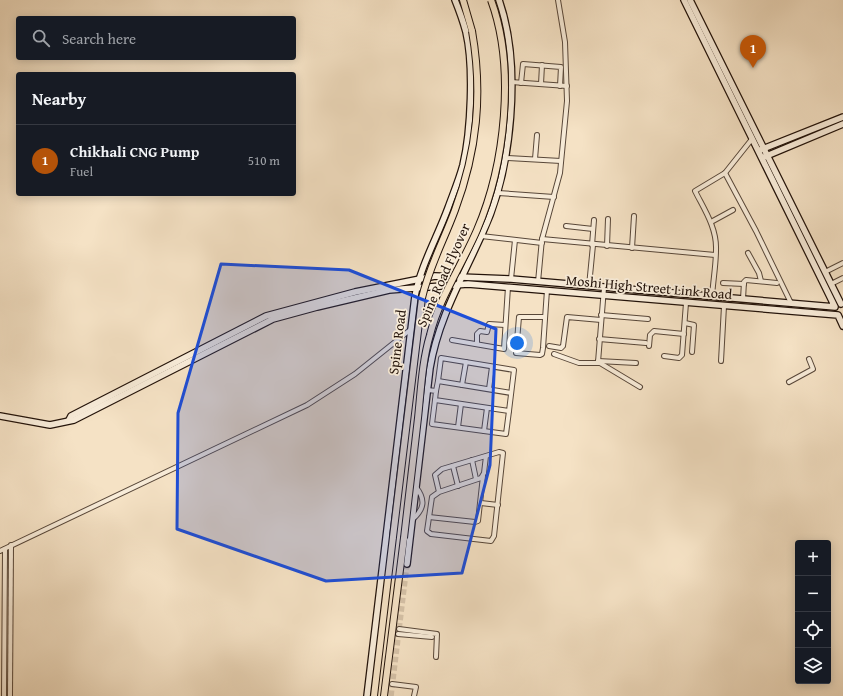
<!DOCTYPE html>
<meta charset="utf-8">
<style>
:root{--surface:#171b24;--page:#242831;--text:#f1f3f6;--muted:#9ea1a6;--line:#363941;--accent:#b45309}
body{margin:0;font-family:"Gentium Book Plus",serif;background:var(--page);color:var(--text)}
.controls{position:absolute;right:12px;bottom:12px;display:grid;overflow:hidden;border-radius:4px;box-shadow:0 2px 10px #0003}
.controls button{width:36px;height:36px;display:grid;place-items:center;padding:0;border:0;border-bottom:1px solid var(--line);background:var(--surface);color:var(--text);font:20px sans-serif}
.you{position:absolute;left:517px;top:343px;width:14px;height:14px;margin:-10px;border:3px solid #fff;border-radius:50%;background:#1a73e8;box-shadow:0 0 0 6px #1a73e833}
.badge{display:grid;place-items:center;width:26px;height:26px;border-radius:50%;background:var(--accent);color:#fff;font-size:13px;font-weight:700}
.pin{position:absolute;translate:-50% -33px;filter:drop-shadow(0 1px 2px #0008)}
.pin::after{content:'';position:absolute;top:21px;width:14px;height:12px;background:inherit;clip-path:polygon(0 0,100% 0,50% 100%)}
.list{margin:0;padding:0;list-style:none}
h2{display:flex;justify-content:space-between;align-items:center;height:52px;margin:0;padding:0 16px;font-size:17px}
h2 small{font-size:13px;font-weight:400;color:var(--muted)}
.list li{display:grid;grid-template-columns:26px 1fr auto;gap:12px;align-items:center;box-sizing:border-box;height:72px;padding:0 16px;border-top:1px solid var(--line)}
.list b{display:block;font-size:15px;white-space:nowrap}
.list p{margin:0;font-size:13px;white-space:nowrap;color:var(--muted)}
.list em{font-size:13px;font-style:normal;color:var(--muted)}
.icon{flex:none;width:22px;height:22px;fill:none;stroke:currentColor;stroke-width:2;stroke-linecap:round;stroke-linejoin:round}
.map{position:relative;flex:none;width:843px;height:696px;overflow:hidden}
.search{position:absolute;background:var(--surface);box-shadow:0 2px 10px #0003;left:16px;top:16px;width:280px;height:44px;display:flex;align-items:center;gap:10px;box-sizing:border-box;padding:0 14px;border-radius:4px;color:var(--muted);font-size:15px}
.panel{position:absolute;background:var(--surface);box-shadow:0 2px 10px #0003;left:16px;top:72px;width:280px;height:124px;border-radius:4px}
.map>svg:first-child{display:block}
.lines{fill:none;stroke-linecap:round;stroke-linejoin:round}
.secondary-tunnel{stroke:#d6c3a9;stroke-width:5.5;stroke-dasharray:5.5 3;stroke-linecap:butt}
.street-casing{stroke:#584739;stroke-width:6}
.secondary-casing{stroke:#23130a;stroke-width:8}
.primary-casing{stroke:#23130a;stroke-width:8}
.street{stroke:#f8ecd9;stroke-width:4}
.secondary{stroke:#f8ecd9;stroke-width:5.5}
.primary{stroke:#f5e2c5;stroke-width:6}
.primary-bridge-casing{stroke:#23130a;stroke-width:8;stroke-linecap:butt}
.primary-bridge{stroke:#f5e2c5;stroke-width:6}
.marked{fill:#1d4ed8;fill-opacity:0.2;stroke:#1d4ed8;stroke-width:3;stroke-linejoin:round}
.labels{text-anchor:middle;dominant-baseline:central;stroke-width:3.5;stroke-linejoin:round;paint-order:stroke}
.street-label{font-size:14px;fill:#23130a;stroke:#f8ecd9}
</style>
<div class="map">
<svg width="843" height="696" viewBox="0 0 843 696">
<rect width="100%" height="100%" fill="#f5e2c5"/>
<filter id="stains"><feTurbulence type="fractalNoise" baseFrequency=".005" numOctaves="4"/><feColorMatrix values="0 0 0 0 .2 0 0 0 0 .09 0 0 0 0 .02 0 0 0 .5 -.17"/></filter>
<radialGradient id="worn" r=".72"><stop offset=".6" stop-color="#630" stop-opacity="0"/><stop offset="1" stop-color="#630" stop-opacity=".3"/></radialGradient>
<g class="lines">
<!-- secondary-tunnel -->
<polyline class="secondary-tunnel" points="391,696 407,564"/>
<defs>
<g id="street">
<polyline points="511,82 567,86"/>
<polyline points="521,83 523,64 561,67 560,86"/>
<polyline points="541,84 542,65"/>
<polyline points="506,158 561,161"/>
<polyline points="535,159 537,135"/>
<polyline points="725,173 756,231 791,303"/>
<polyline points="498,193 554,197"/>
<polyline points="711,222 733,210"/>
<polyline points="566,226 593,229"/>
<polyline points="481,236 542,243"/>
<polyline points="542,239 715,255"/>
<polyline points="592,245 594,220"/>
<polyline points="607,246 608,219"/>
<polyline points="632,248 634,216"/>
<polyline points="748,253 759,273 761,281"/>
<polyline points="825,272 843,263"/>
<polyline points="511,279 515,240"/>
<polyline points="538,282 542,239 560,173 567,101 565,42 558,0"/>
<polyline points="723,283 744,284"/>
<polyline points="831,284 843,278"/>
<polyline points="589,286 593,245"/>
<path d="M 712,297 C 713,281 716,265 716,250 C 717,228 704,209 695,191 L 725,173 L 752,139"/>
<polyline points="743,299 744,282 746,280 777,283"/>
<polyline points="601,315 648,319"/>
<polyline points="545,317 519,317 516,353 540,355 542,354 543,348 547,290"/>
<polyline points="685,323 694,325 692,352"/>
<polyline points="599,339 646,343"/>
<polyline points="452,340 504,349 508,287"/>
<polyline points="477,344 477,334 480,331 487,332 489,324 505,325"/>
<polyline points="549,346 561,348 563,346 567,317 601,320"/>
<polyline points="649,346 650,335 654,331 684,334"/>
<polyline points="554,354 579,363 600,363 640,387"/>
<polyline points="664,356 679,358 682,355 686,303"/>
<polyline points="598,361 636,363"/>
<polyline points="721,361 724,306"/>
<polyline points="598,362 604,288"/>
<polyline points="789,382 813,369 809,359"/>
<polyline points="462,385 466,362"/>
<polyline points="489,389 492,367"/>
<polyline points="428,390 436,391 435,400 509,411 514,370 441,358 438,381"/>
<polyline points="436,391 438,381 511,393"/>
<polyline points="435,400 432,424 506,434 509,411"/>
<polyline points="458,427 461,404"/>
<polyline points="484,431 487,408"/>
<polyline points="472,460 476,479"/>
<polyline points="453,466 458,486"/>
<polyline points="439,492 435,475 442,469 499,452 503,453 494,536 491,541 431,534 427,531 432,497 439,492 481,478 484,473 486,456"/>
<polyline points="481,503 498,505"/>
<polyline points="429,517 475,522 478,521 483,476"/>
<path d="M 413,519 C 424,509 426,500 416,487"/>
<polyline points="0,551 307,405 355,374 410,330"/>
<polyline points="399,629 437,634 436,657"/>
<polyline points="398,634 432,637"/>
<polyline points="392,684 416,687 414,696"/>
<polyline points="4,696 5,549"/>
<polyline points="10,696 11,545"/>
</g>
<g id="secondary">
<polyline points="690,0 841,304"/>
<polyline points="760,150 843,117"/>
<polyline points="764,157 843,124"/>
<polyline points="0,416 50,425 74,420 273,319 317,307 389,290 468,284 838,315 843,326"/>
<polyline points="69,420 71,416 266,316 355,292 435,276 511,279 835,307 684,0"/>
<path d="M 407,564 L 430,368 C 438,319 463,277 483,232 C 512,169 522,66 499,0"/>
<path d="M 367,696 L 415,296 C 421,265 437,238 448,208 C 453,194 459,180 463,165 C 471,131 474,66 466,32 C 463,21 459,10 455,0"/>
</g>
<g id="primary">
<polyline points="463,0 472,31"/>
<polyline points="374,696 393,537"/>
<polyline points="384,696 404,538"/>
</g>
</defs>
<!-- street casing -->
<use href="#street" class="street-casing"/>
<!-- secondary casing -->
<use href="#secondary" class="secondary-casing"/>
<!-- primary casing -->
<use href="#primary" class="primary-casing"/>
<!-- street -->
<use href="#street" class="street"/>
<!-- secondary -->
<use href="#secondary" class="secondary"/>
<!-- primary -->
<use href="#primary" class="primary"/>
<defs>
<g id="primary-bridge">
<path d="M 393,537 L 422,298 C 429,267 444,240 455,210 C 477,151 483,94 472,31"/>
<path d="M 404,538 C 409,498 413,458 418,418 C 421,390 422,362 430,335 C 439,298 462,265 477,230 C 505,165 516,68 491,0"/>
</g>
</defs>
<!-- primary-bridge casing -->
<use href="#primary-bridge" class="primary-bridge-casing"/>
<!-- primary-bridge -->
<use href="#primary-bridge" class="primary-bridge"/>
</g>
<!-- marked area -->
<path class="marked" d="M 221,264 L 349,270 L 496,329 L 490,465 L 462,573 L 326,581 L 177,529 L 178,413 Z"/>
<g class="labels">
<!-- street labels -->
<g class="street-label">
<text transform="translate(443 275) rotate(-66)">Spine Road Flyover</text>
<text transform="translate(649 287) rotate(5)">Moshi High Street Link Road</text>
<text transform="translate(397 342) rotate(-83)">Spine Road</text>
</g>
</g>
<rect width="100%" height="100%" filter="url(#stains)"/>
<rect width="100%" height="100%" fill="url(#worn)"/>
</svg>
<div class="controls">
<button>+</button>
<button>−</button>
<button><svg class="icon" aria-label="locate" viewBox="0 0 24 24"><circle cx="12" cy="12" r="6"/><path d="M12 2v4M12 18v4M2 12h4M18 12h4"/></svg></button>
<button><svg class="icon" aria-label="layers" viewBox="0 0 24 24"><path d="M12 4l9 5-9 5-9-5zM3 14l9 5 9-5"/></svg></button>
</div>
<div class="you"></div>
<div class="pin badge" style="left:753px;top:68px">1</div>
<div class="search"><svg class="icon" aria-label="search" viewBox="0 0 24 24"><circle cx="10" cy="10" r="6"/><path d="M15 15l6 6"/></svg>Search here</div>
<section class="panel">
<h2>Nearby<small></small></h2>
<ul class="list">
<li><span class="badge">1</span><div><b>Chikhali CNG Pump</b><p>Fuel</p></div><em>510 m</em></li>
</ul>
</section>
</div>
